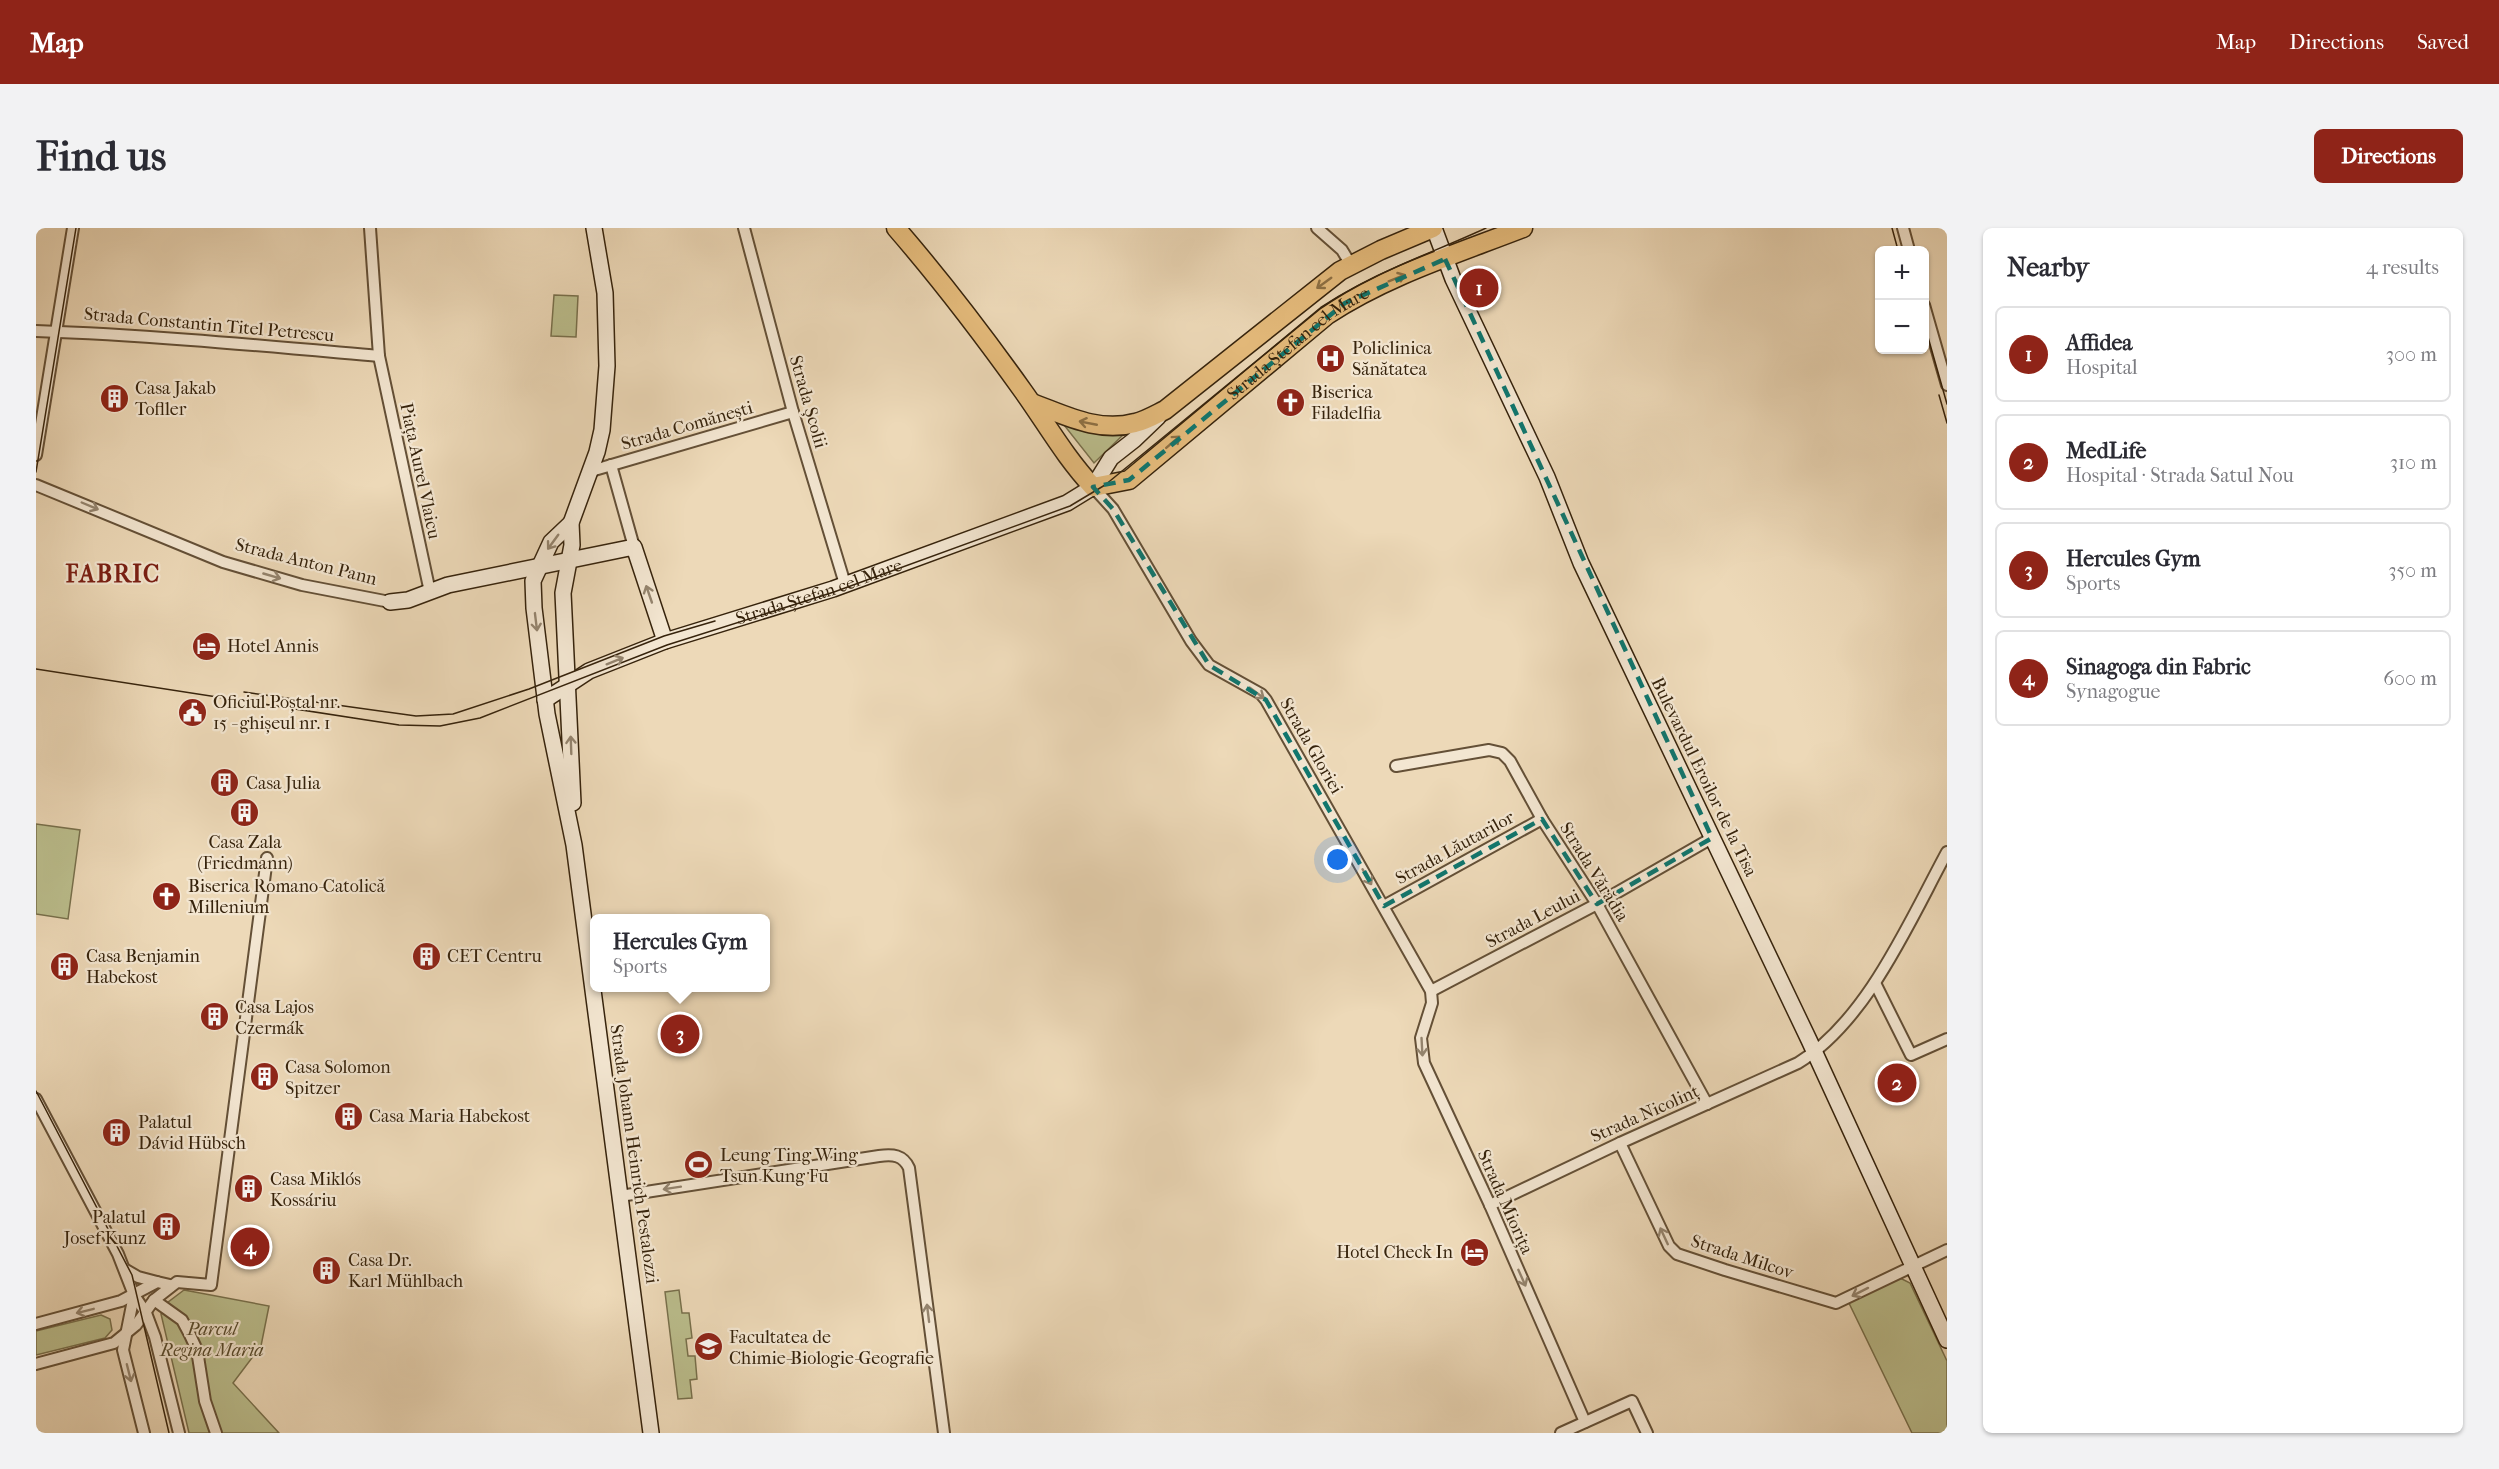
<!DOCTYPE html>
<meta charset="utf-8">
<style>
:root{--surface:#fff;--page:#f2f2f3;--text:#2b2b33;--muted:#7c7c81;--line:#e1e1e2;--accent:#8f2418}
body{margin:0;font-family:"IM FELL French Canon",serif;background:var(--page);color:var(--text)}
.controls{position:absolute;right:18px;top:18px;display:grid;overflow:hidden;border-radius:9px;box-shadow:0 2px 4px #0004}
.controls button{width:54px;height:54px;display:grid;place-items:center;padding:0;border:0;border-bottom:2px solid var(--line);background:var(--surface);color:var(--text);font:30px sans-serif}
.you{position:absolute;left:1302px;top:632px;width:21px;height:21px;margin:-15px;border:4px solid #fff;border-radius:50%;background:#1a73e8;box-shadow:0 0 0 9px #1a73e833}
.badge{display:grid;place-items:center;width:39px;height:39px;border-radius:50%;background:var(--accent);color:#fff;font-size:20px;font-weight:700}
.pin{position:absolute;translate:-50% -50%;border:3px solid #fff;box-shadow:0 2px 6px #0006}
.popup{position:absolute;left:554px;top:686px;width:180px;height:78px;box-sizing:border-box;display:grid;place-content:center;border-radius:9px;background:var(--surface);filter:drop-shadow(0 2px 4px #0005);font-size:20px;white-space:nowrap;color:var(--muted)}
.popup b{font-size:22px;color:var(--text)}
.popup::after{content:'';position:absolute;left:50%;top:100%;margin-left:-12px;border:12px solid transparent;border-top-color:var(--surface)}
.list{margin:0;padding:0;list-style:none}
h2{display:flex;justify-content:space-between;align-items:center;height:78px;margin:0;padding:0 24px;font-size:26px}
h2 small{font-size:20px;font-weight:400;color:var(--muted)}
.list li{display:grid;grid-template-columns:39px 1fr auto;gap:18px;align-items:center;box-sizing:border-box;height:96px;margin:0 12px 12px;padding:0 12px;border:2px solid var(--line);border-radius:9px}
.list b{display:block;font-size:22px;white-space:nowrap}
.list p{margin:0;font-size:20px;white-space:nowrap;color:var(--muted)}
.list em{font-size:20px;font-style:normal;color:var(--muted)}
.map{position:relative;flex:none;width:1911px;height:1205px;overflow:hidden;border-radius:9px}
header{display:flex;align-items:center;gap:36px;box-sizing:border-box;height:84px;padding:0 30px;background:var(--accent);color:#fff}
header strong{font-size:28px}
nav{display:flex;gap:33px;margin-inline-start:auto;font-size:21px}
.intro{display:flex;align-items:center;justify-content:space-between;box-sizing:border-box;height:144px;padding:0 36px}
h1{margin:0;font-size:42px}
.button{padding:15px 27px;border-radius:9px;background:var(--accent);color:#fff;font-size:21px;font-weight:700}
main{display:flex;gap:36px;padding:0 36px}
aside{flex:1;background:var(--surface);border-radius:9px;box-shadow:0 2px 4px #0004}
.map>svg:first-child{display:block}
.green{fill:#bbbe8d;stroke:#78704c;stroke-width:1.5}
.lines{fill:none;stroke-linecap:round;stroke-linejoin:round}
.street-casing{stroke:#645037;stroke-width:14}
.secondary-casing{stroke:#36230c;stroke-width:18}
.primary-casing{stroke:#36230c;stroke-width:21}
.street{stroke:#f3e6d1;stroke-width:10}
.secondary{stroke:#f3e6d1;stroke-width:15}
.primary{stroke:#e6bc7c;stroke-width:18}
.tram{stroke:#36230c;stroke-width:1.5}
.oneway{stroke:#8e7044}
.oneway2{stroke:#94846e}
.marked{fill:none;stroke:#0f766e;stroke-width:4.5;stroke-dasharray:12 8;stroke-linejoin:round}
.labels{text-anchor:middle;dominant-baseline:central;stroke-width:4.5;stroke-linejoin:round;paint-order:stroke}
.street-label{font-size:18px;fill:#36230c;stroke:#f3e6d1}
.poi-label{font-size:18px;fill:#36230c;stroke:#f3e6d1;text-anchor:start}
.park-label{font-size:18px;font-style:italic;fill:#574a2c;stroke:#f3e6d1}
.district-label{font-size:24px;font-weight:bold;letter-spacing:1.5px;fill:#7a1f14;stroke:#f3e6d1}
</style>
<header>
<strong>Map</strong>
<nav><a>Map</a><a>Directions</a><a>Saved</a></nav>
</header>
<div class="intro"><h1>Find us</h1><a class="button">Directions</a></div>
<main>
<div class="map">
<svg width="1911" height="1205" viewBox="0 0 1911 1205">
<rect width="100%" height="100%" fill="#edd9b8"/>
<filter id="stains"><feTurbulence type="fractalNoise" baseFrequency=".00333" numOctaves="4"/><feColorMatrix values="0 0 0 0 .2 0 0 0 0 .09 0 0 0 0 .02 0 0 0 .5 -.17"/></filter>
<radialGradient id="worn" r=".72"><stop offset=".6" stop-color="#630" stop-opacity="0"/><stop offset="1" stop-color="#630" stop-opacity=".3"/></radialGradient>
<!-- green -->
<g class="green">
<polygon points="518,67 542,68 540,109 515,108"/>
<polygon points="1028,197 1090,204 1058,235"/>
<polygon points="0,596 44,602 32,691 0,686"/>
<polygon points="1864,1050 1874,1055 1911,1133 1911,1205 1876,1205 1812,1073"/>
<polygon points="148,1062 233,1078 225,1118 197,1155 243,1205 153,1205 125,1086 127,1078"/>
<polygon points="643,1062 646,1085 653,1085 656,1110 650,1111 652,1128 659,1128 661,1151 654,1152 656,1170 642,1171 629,1064"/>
<polygon points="65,1087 74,1091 76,1102 69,1110 0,1127 0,1103"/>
</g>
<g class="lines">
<defs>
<g id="street">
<polyline points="334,0 343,128 394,364"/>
<polyline points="708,0 757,184 809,356"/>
<polyline points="1281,0 1306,22 1315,37"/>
<polyline points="1867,0 1873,22"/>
<polyline points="1888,77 1911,157"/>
<path d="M 0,103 C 114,107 229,118 343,128"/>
<polyline points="0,227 37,0"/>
<polyline points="575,237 598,319"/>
<polyline points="555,243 757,184"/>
<polyline points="0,257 187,334 266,357 354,374"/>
<polyline points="1057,259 1077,281 1155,413 1173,437 1225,466 1230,472 1395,763 1396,775 1385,810 1388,835 1454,977 1549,1194"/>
<polyline points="1360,538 1453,522 1466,525 1474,533 1506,591 1561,676 1671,876"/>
<polyline points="1348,678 1506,591"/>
<polyline points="1839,755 1875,827 1911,811"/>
<polyline points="1395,763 1561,676 1676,610"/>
<polyline points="0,871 82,1026 98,1067 110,1085 119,1109 143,1205"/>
<polyline points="1584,915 1633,1018 1641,1026 1689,1042 1800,1075 1911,1022"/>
<path d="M 584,968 L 843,928 C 857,926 867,927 873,940 L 908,1205"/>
<path d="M 1454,977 L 1584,915 L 1762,835 C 1831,793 1873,694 1911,624"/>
<polyline points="90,1042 102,1049 121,1054"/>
<polyline points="98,1067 87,1122 108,1205"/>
<polyline points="118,1072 146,1092 154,1107 161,1122 169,1173 180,1205"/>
<polyline points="0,1096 85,1073 121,1054 134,1057"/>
<polyline points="0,1136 78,1115 100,1097 118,1072 141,1054 175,1057 231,630"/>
<polyline points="1525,1205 1596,1173 1611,1205"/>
</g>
<g id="secondary">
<polyline points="1398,0 1417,51 1511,249 1545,335 1773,812 1911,1112"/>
<polyline points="535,295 515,314 497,353 498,380 511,486 538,617 615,1205"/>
<polyline points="354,374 372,372 412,357 598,319 629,413"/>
<path id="s1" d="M 509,472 L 553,443 L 629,413 L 797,361 L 1031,275 L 1057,259 L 1075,230 L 1098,212 L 1122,189"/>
<polyline points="537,575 527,365 536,317 535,295 561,224 566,202 571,138 569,65 558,0"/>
</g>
<g id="primary">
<path id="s2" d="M 860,0 C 905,52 947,107 987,163 C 1010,195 1029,229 1057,259 L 1093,252 L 1291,87 C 1350,48 1420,26 1487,0"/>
<path d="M 996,175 C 1029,187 1062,205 1099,195 C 1109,193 1119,187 1129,182 L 1304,43 L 1345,22 L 1397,0"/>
</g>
</defs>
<!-- street casing -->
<use href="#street" class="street-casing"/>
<!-- secondary casing -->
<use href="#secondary" class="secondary-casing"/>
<!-- primary casing -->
<use href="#primary" class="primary-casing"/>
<!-- street -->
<use href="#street" class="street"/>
<!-- secondary -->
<use href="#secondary" class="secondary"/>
<!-- primary -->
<use href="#primary" class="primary"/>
<!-- tram -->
<g class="tram">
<polyline points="1856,0 1862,22"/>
<polyline points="1888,95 1911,176"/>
<polyline points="1903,167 1911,195"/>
<polyline points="0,244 40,0"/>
<path d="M 0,441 L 363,497 L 404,498 L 444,490 L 631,417 L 798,364 L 1034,278 L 1069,257 L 1284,81 C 1335,45 1394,26 1450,0"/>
<polyline points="208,464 380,488 417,486 493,461 628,408 679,393"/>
<polyline points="0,863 96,1047 133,1205"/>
</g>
</g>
<!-- one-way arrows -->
<defs><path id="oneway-shaft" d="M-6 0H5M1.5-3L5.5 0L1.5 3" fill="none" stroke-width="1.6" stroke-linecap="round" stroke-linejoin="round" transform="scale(1.5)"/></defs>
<g class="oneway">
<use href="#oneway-shaft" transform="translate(1361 50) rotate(-22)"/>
<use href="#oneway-shaft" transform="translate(1288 55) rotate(144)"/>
<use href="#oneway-shaft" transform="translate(1052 195) rotate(-169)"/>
<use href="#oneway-shaft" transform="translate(1137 214) rotate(-41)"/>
</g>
<g class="oneway2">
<use href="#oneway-shaft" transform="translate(54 278) rotate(23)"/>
<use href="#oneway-shaft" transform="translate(517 314) rotate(126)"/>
<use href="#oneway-shaft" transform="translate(236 348) rotate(16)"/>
<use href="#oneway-shaft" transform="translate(613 366) rotate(-109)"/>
<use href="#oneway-shaft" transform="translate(500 394) rotate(83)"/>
<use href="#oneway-shaft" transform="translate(579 433) rotate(-22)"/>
<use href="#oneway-shaft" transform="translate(1221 465) rotate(37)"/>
<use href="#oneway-shaft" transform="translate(535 517) rotate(-92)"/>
<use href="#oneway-shaft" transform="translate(1331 649) rotate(60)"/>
<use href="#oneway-shaft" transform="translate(1386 819) rotate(87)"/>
<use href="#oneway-shaft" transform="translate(636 960) rotate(171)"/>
<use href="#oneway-shaft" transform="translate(1628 1008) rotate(-115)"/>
<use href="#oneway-shaft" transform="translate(1486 1050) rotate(66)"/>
<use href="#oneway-shaft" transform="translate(1824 1064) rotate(153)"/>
<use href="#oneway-shaft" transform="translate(49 1083) rotate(166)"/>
<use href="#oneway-shaft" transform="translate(892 1085) rotate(-97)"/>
<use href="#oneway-shaft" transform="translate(93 1145) rotate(76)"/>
</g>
<!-- marked area -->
<path class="marked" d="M 1409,31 L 1676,610 L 1561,676 L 1506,591 L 1348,678 L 1230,472 L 1173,437 L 1077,281 L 1057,259 L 1093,252 L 1309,75 Z"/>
<!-- icons -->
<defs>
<symbol id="hospital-disc" viewBox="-11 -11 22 22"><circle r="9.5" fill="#8f2418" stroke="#f3e6d1"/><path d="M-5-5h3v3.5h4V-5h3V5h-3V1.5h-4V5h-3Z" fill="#fff"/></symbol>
<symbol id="building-disc" viewBox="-11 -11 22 22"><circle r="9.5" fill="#8f2418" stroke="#f3e6d1"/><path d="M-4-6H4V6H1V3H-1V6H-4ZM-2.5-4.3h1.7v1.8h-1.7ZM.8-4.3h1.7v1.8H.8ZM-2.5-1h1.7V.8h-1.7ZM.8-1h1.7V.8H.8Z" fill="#fff"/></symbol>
<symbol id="church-disc" viewBox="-11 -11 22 22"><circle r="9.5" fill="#8f2418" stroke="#f3e6d1"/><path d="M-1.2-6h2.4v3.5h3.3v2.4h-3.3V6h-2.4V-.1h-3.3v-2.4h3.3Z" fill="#fff"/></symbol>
<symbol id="hotel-disc" viewBox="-11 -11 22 22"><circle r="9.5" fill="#8f2418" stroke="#f3e6d1"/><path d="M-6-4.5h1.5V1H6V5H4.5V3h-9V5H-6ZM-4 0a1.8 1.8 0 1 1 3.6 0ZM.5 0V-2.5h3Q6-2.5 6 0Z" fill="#fff"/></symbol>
<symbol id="civic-disc" viewBox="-11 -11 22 22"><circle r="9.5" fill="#8f2418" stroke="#f3e6d1"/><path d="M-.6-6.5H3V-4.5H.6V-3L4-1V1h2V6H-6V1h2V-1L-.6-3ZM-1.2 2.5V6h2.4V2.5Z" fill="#fff"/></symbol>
<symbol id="stadium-disc" viewBox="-11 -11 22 22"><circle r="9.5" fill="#8f2418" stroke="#f3e6d1"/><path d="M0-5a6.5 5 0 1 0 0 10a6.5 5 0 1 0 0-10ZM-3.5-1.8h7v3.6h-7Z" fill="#fff"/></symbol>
<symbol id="university-disc" viewBox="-11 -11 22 22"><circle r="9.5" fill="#8f2418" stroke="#f3e6d1"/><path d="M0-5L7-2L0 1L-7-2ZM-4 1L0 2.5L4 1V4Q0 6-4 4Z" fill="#fff"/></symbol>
</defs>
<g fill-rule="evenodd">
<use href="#hospital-disc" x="1278" y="114" width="33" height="33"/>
<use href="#building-disc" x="62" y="154" width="33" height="33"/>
<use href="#church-disc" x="1238" y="158" width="33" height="33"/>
<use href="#hotel-disc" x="154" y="402" width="33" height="33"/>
<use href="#civic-disc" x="140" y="468" width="33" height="33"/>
<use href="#building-disc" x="172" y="538" width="33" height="33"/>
<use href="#building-disc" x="192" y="568" width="33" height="33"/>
<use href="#church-disc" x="114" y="652" width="33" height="33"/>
<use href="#building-disc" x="374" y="712" width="33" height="33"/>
<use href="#building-disc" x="12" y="722" width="33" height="33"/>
<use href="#building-disc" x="162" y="772" width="33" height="33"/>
<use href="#building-disc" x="212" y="832" width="33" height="33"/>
<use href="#building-disc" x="296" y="872" width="33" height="33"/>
<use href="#building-disc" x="64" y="888" width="33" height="33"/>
<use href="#stadium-disc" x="646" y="920" width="33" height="33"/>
<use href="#building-disc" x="196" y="944" width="33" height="33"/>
<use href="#building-disc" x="114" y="982" width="33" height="33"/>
<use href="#hotel-disc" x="1422" y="1008" width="33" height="33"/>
<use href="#building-disc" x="274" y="1026" width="33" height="33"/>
<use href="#university-disc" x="656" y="1102" width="33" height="33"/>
</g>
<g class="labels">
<!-- street labels -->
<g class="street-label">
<text transform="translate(173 97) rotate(5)">Strada Constantin Titel Petrescu</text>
<text stroke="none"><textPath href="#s2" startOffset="580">Strada Ștefan cel Mare</textPath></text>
<text transform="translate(772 174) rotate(74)">Strada Școlii</text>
<text transform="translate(651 198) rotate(-16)">Strada Comănești</text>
<text transform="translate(384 243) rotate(78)">Piața Aurel Vlaicu</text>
<text transform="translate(270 334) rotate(14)">Strada Anton Pann</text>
<text stroke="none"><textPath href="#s1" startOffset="296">Strada Ștefan cel Mare</textPath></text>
<text transform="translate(1275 518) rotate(60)">Strada Gloriei</text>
<text transform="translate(1668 549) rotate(64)">Bulevardul Eroilor de la Tisa</text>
<text transform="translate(1419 620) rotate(-29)">Strada Lăutarilor</text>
<text transform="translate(1558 644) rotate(58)">Strada Vărădia</text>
<text transform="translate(1497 691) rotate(-28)">Strada Leului</text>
<text transform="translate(1609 886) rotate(-24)">Strada Nicolinț</text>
<text transform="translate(598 926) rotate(82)">Strada Johann Heinrich Pestalozzi</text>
<text transform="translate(1469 974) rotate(66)">Strada Miorița</text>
<text transform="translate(1706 1029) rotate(18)">Strada Milcov</text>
</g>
<!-- poi labels -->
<g class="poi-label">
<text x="1316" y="120">Policlinica<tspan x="1316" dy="21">Sănătatea</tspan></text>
<text x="99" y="160">Casa Jakab<tspan x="99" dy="21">Tofller</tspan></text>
<text x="1275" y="164">Biserica<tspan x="1275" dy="21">Filadelfia</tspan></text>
<text x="191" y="418">Hotel Annis</text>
<text x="177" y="474">Oficiul Poștal nr.<tspan x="177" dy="21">15 - ghișeul nr. 1</tspan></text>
<text x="210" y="555">Casa Julia</text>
<text x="209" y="614" text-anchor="middle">Casa Zala<tspan x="209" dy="21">(Friedmann)</tspan></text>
<text x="152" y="658">Biserica Romano-Catolică<tspan x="152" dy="21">Millenium</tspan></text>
<text x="50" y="728">Casa Benjamin<tspan x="50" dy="21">Habekost</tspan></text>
<text x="411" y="728">CET Centru</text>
<text x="199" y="779">Casa Lajos<tspan x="199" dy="21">Czermák</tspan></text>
<text x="249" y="839">Casa Solomon<tspan x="249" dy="21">Spitzer</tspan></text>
<text x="333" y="888">Casa Maria Habekost</text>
<text x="102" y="894">Palatul<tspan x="102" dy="21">Dávid Hübsch</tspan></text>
<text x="684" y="927">Leung Ting Wing<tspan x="684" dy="21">Tsun Kung Fu</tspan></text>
<text x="234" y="951">Casa Miklós<tspan x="234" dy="21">Kossáriu</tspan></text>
<text x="110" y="989" text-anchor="end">Palatul<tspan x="110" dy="21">Josef Kunz</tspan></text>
<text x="1417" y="1024" text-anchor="end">Hotel Check In</text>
<text x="312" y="1032">Casa Dr.<tspan x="312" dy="21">Karl Mühlbach</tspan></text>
<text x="693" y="1109">Facultatea de<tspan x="693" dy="21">Chimie-Biologie-Geografie</tspan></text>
</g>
<!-- park labels -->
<g class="park-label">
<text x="176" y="1101">Parcul<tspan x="176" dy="21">Regina Maria</tspan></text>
</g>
<!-- district labels -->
<g class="district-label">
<text x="77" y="346">FABRIC</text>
</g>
</g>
<rect width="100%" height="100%" filter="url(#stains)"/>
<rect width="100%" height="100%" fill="url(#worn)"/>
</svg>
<div class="controls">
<button>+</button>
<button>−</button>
</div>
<div class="you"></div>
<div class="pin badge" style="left:1443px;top:60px">1</div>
<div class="pin badge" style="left:1861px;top:855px">2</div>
<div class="pin badge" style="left:644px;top:806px">3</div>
<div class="popup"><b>Hercules Gym</b>Sports</div>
<div class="pin badge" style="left:214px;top:1019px">4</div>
</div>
<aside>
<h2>Nearby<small>4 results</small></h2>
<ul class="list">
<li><span class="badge">1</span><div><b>Affidea</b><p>Hospital</p></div><em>300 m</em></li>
<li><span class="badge">2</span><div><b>MedLife</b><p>Hospital · Strada Satul Nou</p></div><em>310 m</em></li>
<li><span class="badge">3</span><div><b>Hercules Gym</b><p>Sports</p></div><em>350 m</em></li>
<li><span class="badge">4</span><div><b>Sinagoga din Fabric</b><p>Synagogue</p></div><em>600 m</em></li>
</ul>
</aside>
</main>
